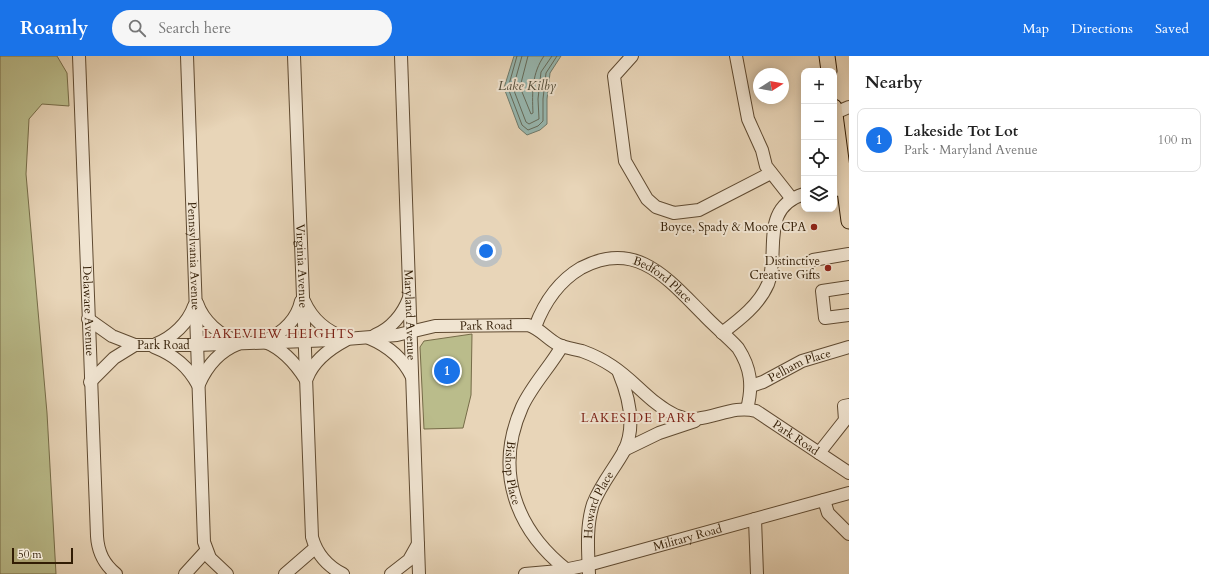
<!DOCTYPE html>
<meta charset="utf-8">
<style>
:root{--surface:#fff;--page:#f6f6f6;--text:#222;--muted:#767676;--line:#e0e0e0;--accent:#1a73e8}
body{margin:0;font-family:Cardo,serif;background:var(--page);color:var(--text)}
.controls{position:absolute;right:12px;top:12px;display:grid;overflow:hidden;border-radius:8px;box-shadow:0 2px 10px #0003}
.controls button{width:36px;height:36px;display:grid;place-items:center;padding:0;border:0;border-bottom:1px solid var(--line);background:var(--surface);color:var(--text);font:20px sans-serif}
.compass{position:absolute;left:753px;top:12px;width:36px;height:36px;border-radius:50%;background:var(--surface);box-shadow:0 2px 10px #0003;rotate:79deg}
.scale{position:absolute;left:12px;bottom:10px;width:61px;box-sizing:border-box;padding-left:4px;border:2px solid #311c04;border-top:0;font-size:11px;line-height:14px;white-space:nowrap;color:#311c04;-webkit-text-stroke:3px #f0e4d1;paint-order:stroke}
.you{position:absolute;left:486px;top:195px;width:14px;height:14px;margin:-10px;border:3px solid #fff;border-radius:50%;background:#1a73e8;box-shadow:0 0 0 6px #1a73e833}
.badge{display:grid;place-items:center;width:26px;height:26px;border-radius:50%;background:var(--accent);color:#fff;font-size:13px;font-weight:700}
.pin{position:absolute;translate:-50% -50%;border:2px solid #fff;box-shadow:0 1px 4px #0006}
.list{margin:0;padding:0;list-style:none}
h2{display:flex;justify-content:space-between;align-items:center;height:52px;margin:0;padding:0 16px;font-size:17px}
h2 small{font-size:13px;font-weight:400;color:var(--muted)}
.list li{display:grid;grid-template-columns:26px 1fr auto;gap:12px;align-items:center;box-sizing:border-box;height:64px;margin:0 8px 8px;padding:0 8px;border:1px solid var(--line);border-radius:8px}
.list b{display:block;font-size:15px;white-space:nowrap}
.list p{margin:0;font-size:13px;white-space:nowrap;color:var(--muted)}
.list em{font-size:13px;font-style:normal;color:var(--muted)}
.icon{flex:none;width:22px;height:22px;fill:none;stroke:currentColor;stroke-width:2;stroke-linecap:round;stroke-linejoin:round}
.map{position:relative;flex:none;width:849px;height:518px;overflow:hidden}
header{display:flex;align-items:center;gap:24px;box-sizing:border-box;height:56px;padding:0 20px;background:var(--accent);color:#fff}
header strong{font-size:19px}
nav{display:flex;gap:22px;margin-inline-start:auto;font-size:14px}
.search{width:280px;height:36px;background:var(--page);display:flex;align-items:center;gap:10px;box-sizing:border-box;padding:0 14px;border-radius:22px;color:var(--muted);font-size:15px}
main{display:flex}
aside{flex:1;background:var(--surface)}
.map>svg:first-child{display:block}
.green{fill:#babc8b;stroke:#766c48}
.water{fill:#97b8b1;stroke:#6e7a6c}
.lines{fill:none;stroke-linecap:round;stroke-linejoin:round}
.shore{stroke:#646a5a;stroke-width:1}
.minor-casing{stroke:#5f4a31;stroke-width:14}
.major-casing{stroke:#311c04;stroke-width:17}
.minor{stroke:#f0e4d1;stroke-width:12}
.major{stroke:#e8d5b8;stroke-width:15}
.poi-dot{fill:#8f2418;stroke:#f0e4d1;stroke-width:1.5}
.labels{text-anchor:middle;dominant-baseline:central;stroke-width:4;stroke-linejoin:round;paint-order:stroke}
.poi-label{font-size:12px;fill:#311c04;stroke:#f0e4d1;text-anchor:end}
.street-label{font-size:12px;fill:#311c04;stroke:#f0e4d1}
.water-label{font-size:13px;font-style:italic;fill:#504b38;stroke:#f0e4d1}
.neighbourhood-label{font-size:13px;letter-spacing:1px;fill:#7a1f14;stroke:#f0e4d1}
</style>
<header>
<strong>Roamly</strong>
<div class="search"><svg class="icon" aria-label="search" viewBox="0 0 24 24"><circle cx="10" cy="10" r="6"/><path d="M15 15l6 6"/></svg>Search here</div>
<nav><a>Map</a><a>Directions</a><a>Saved</a></nav>
</header>
<main>
<div class="map">
<svg width="849" height="518" viewBox="0 0 849 518">
<rect width="100%" height="100%" fill="#e8d5b8"/>
<filter id="stains"><feTurbulence type="fractalNoise" baseFrequency=".005" numOctaves="4"/><feColorMatrix values="0 0 0 0 .2 0 0 0 0 .09 0 0 0 0 .02 0 0 0 .5 -.17"/></filter>
<radialGradient id="worn" r=".72"><stop offset=".6" stop-color="#630" stop-opacity="0"/><stop offset="1" stop-color="#630" stop-opacity=".3"/></radialGradient>
<!-- green -->
<g class="green">
<polygon points="0,0 57,0 67,17 69,50 42,48 29,63 26,118 47,357 56,518 0,518"/>
<polygon points="472,278 471,339 463,372 424,373 420,291 424,285"/>
</g>
<!-- water -->
<polygon class="water" points="514,0 561,0 550,17 547,43 547,68 540,74 527,79 519,72 504,32"/>
<g class="lines">
<!-- shore -->
<g class="shore">
<polyline points="517,0 508,32 522,69 528,74 538,70 543,65 543,43 546,17 557,0"/>
<polyline points="522,0 513,32 526,66 529,68 539,63 538,43 541,16 552,0"/>
<path d="M 528,0 L 520,31 L 531,58 L 533,57 C 532,36 532,17 544,0"/>
</g>
<defs>
<g id="minor">
<path id="s1" d="M 79,0 L 97,480 C 98,497 104,508 116,518"/>
<path id="s2" d="M 187,0 L 204,486 L 210,502 L 227,518"/>
<path id="s3" d="M 294,0 L 312,481 C 317,499 327,510 343,518"/>
<path id="s4" d="M 401,0 L 419,518"/>
<polyline points="632,0 614,20 625,105 647,143 656,151 674,157 699,154 771,117"/>
<polyline points="736,0 748,63 762,94 766,110 792,143"/>
<polyline points="835,57 849,51"/>
<polyline points="834,134 845,133"/>
<polyline points="813,204 849,198"/>
<polyline points="849,231 822,235 825,262 849,259"/>
<path d="M 304,245 C 312,263 327,276 346,282"/>
<path d="M 197,247 C 203,265 220,280 238,285"/>
<polyline points="88,263 112,280 135,289"/>
<path id="s5" d="M 535,271 C 544,247 559,225 581,212 C 636,183 667,222 703,258 C 714,270 727,280 738,292 C 751,312 753,330 747,353"/>
<path d="M 722,277 C 739,264 759,249 768,228 C 780,197 759,152 804,138"/>
<path d="M 375,279 C 391,273 403,258 409,242"/>
<path d="M 369,282 C 388,290 403,302 412,321"/>
<path d="M 265,285 C 282,277 297,264 301,245"/>
<path d="M 265,286 C 283,293 296,308 306,324"/>
<path d="M 156,288 C 173,281 188,267 194,250"/>
<path id="s6" d="M 562,290 C 550,311 532,329 522,351 C 494,414 515,473 567,514"/>
<path d="M 154,291 C 174,299 188,310 198,329"/>
<path d="M 307,322 C 314,304 329,293 346,284"/>
<path id="s7" d="M 90,326 L 114,302 L 135,289 L 197,289 L 333,284 L 397,279 L 435,270 L 528,269 C 541,273 547,283 559,289 C 566,292 575,293 582,295 C 593,299 603,304 612,310 C 635,325 651,348 675,359 C 704,372 728,347 756,355 L 849,417"/>
<path d="M 199,328 C 207,310 220,295 238,288"/>
<path id="s8" d="M 751,330 L 763,326 L 802,305 L 849,291"/>
<polyline points="624,394 659,377 695,365"/>
<polyline points="819,397 845,364 844,350 849,349"/>
<polyline points="824,444 828,457 849,478"/>
<polyline points="755,463 757,518"/>
<polyline points="185,518 206,495"/>
<polyline points="285,518 315,492"/>
<polyline points="391,518 409,504 418,488"/>
<path id="s9" d="M 525,518 L 559,515 L 588,509 L 849,437"/>
<path id="s10" d="M 589,518 C 588,495 586,470 593,448 C 601,428 614,413 624,395 C 636,371 629,341 619,317"/>
</g>
<g id="major">
<polyline points="827,0 829,15"/>
<polyline points="834,51 849,165"/>
</g>
</defs>
<!-- minor casing -->
<use href="#minor" class="minor-casing"/>
<!-- major casing -->
<use href="#major" class="major-casing"/>
<!-- minor -->
<use href="#minor" class="minor"/>
<!-- major -->
<use href="#major" class="major"/>
</g>
<!-- markers -->
<g class="poi-dot">
<circle cx="814" cy="171" r="4"/>
<circle cx="828" cy="212" r="4"/>
</g>
<g class="labels">
<!-- poi labels -->
<g class="poi-label">
<text x="806" y="171">Boyce, Spady &amp; Moore CPA</text>
<text x="820" y="205">Distinctive<tspan x="820" dy="14">Creative Gifts</tspan></text>
</g>
<!-- street labels -->
<g class="street-label">
<text stroke="none"><textPath href="#s2" startOffset="200">Pennsylvania Avenue</textPath></text>
<text stroke="none"><textPath href="#s3" startOffset="210">Virginia Avenue</textPath></text>
<text stroke="none"><textPath href="#s5" startOffset="166">Bedford Place</textPath></text>
<text stroke="none"><textPath href="#s1" startOffset="255">Delaware Avenue</textPath></text>
<text stroke="none"><textPath href="#s4" startOffset="259">Maryland Avenue</textPath></text>
<text stroke="none"><textPath href="#s7" startOffset="411">Park Road</textPath></text>
<text stroke="none"><textPath href="#s7" startOffset="87">Park Road</textPath></text>
<text stroke="none"><textPath href="#s8" startOffset="53">Pelham Place</textPath></text>
<text stroke="none"><textPath href="#s7" startOffset="758">Park Road</textPath></text>
<text stroke="none"><textPath href="#s6" startOffset="141">Bishop Place</textPath></text>
<text stroke="none"><textPath href="#s10" startOffset="71">Howard Place</textPath></text>
<text stroke="none"><textPath href="#s9" startOffset="167">Military Road</textPath></text>
</g>
<!-- water labels -->
<g class="water-label">
<text x="527" y="30">Lake Kilby</text>
</g>
<!-- neighbourhood labels -->
<g class="neighbourhood-label">
<text x="279" y="278">LAKEVIEW HEIGHTS</text>
<text x="639" y="362">LAKESIDE PARK</text>
</g>
</g>
<rect width="100%" height="100%" filter="url(#stains)"/>
<rect width="100%" height="100%" fill="url(#worn)"/>
</svg>
<div class="controls">
<button>+</button>
<button>−</button>
<button><svg class="icon" aria-label="locate" viewBox="0 0 24 24"><circle cx="12" cy="12" r="6"/><path d="M12 2v4M12 18v4M2 12h4M18 12h4"/></svg></button>
<button><svg class="icon" aria-label="layers" viewBox="0 0 24 24"><path d="M12 4l9 5-9 5-9-5zM3 14l9 5 9-5"/></svg></button>
</div>
<svg class="compass" viewBox="-18 -18 36 36"><path d="M0-13l5 13h-10z" fill="#e53935"/><path d="M0 13l5-13h-10z" fill="#767676"/></svg>
<div class="scale">50 m</div>
<div class="you"></div>
<div class="pin badge" style="left:447px;top:315px">1</div>
</div>
<aside>
<h2>Nearby<small></small></h2>
<ul class="list">
<li><span class="badge">1</span><div><b>Lakeside Tot Lot</b><p>Park · Maryland Avenue</p></div><em>100 m</em></li>
</ul>
</aside>
</main>
